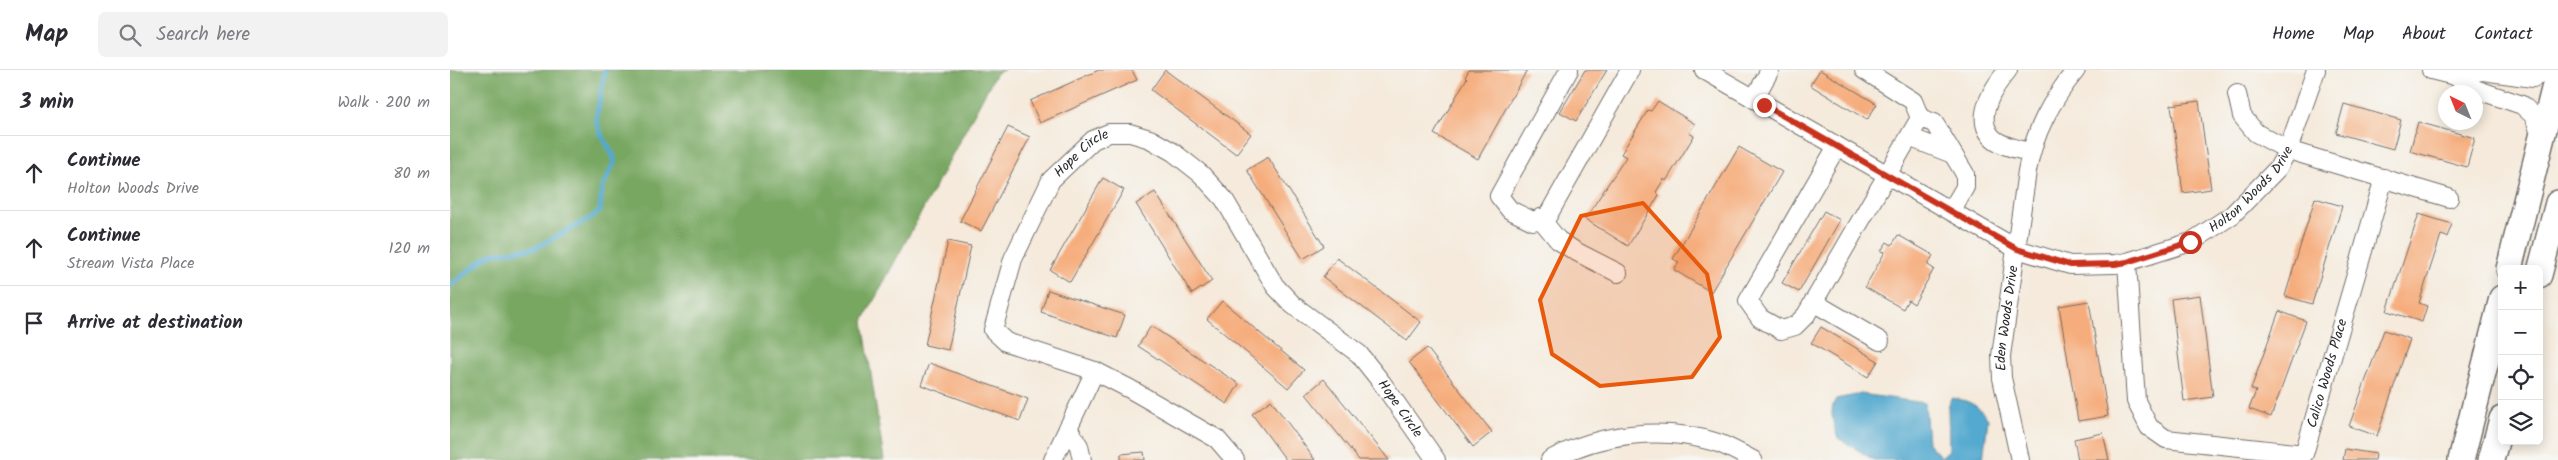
<!DOCTYPE html>
<meta charset="utf-8">
<style>
:root{--surface:#fff;--page:#f2f2f3;--text:#2b2b33;--muted:#7c7c81;--line:#e1e1e2}
body{margin:0;font-family:Kalam,sans-serif;background:var(--page);color:var(--text)}
.controls{position:absolute;right:15px;bottom:15px;display:grid;overflow:hidden;border-radius:8px;box-shadow:0 2px 12px #0003}
.controls button{width:45px;height:45px;display:grid;place-items:center;padding:0;border:0;border-bottom:1px solid var(--line);background:var(--surface);color:var(--text);font:25px sans-serif}
.compass{position:absolute;left:1988px;top:15px;width:45px;height:45px;border-radius:50%;background:var(--surface);box-shadow:0 2px 12px #0003;rotate:317deg}
.stop{position:absolute;width:15px;height:15px;margin:-11px;border:4px solid #c8321e;border-radius:50%;background:#fff}
.stop.end{background:#c8321e;border-color:#fff;box-shadow:0 1px 5px #0008}
.list{margin:0;padding:0;list-style:none}
h2{display:flex;justify-content:space-between;align-items:center;height:65px;margin:0;padding:0 20px;font-size:21px}
h2 small{font-size:16px;font-weight:400;color:var(--muted)}
.list li{display:grid;grid-template-columns:32px 1fr auto;gap:15px;align-items:center;box-sizing:border-box;height:75px;padding:0 20px;border-top:1px solid var(--line)}
.list b{display:block;font-size:19px;white-space:nowrap}
.list p{margin:0;font-size:16px;white-space:nowrap;color:var(--muted)}
.list em{font-size:16px;font-style:normal;color:var(--muted)}
.icon{flex:none;width:28px;height:28px;fill:none;stroke:currentColor;stroke-width:2;stroke-linecap:round;stroke-linejoin:round}
.map{position:relative;flex:none;width:2108px;height:390px;overflow:hidden}
header{display:flex;align-items:center;gap:30px;box-sizing:border-box;height:70px;padding:0 25px;background:var(--surface);border-bottom:1px solid var(--line)}
header strong{font-size:24px}
nav{display:flex;gap:28px;margin-inline-start:auto;font-size:18px}
.search{width:350px;height:45px;background:var(--page);display:flex;align-items:center;gap:12px;box-sizing:border-box;padding:0 18px;border-radius:8px;color:var(--muted);font-size:19px}
main{display:flex}
aside{flex:1;background:var(--surface)}
.map>svg:first-child{display:block}
.forest{fill:#78a762;stroke:#526946}
.water{fill:#52a9cf;stroke:#3e6a7d}
.lines{fill:none;stroke-linecap:round;stroke-linejoin:round}
.stream{stroke:#52a9cf;stroke-width:5}
.building{fill:#f6ad7d}
.street-casing{stroke:#726e69;stroke-width:20}
.secondary-casing{stroke:#726e69;stroke-width:28}
.street{stroke:#fff;stroke-width:18}
.secondary{stroke:#fff;stroke-width:25}
.route{stroke:#c8321e;stroke-width:6}
.marked{fill:#e8590c;fill-opacity:0.2;stroke:#e8590c;stroke-width:4;stroke-linejoin:round}
.labels{text-anchor:middle;dominant-baseline:central;stroke-width:4;stroke-linejoin:round;paint-order:stroke}
.street-label{font-size:14px;fill:#2b2b2b;stroke:#f6f6f2}
</style>
<header>
<strong>Map</strong>
<div class="search"><svg class="icon" aria-label="search" viewBox="0 0 24 24"><circle cx="10" cy="10" r="6"/><path d="M15 15l6 6"/></svg>Search here</div>
<nav><a>Home</a><a>Map</a><a>About</a><a>Contact</a></nav>
</header>
<main>
<aside>
<h2>3 min<small>Walk · 200 m</small></h2>
<ul class="list">
<li><svg class="icon" aria-label="ahead" viewBox="0 0 24 24"><path d="M12 20V5M6 11l6-6 6 6"/></svg><div><b>Continue</b><p>Holton Woods Drive</p></div><em>80 m</em></li>
<li><svg class="icon" aria-label="ahead" viewBox="0 0 24 24"><path d="M12 20V5M6 11l6-6 6 6"/></svg><div><b>Continue</b><p>Stream Vista Place</p></div><em>120 m</em></li>
<li><svg class="icon" aria-label="arrive" viewBox="0 0 24 24"><path d="M6 21V4h12l-3 4 3 4H6"/></svg><div><b>Arrive at destination</b></div></li>
</ul>
</aside>
<div class="map">
<svg width="2108" height="390" viewBox="0 0 2108 390">
<rect width="100%" height="100%" fill="#f6f6f2"/>
<filter id="ink" filterUnits="userSpaceOnUse"><feTurbulence type="fractalNoise" baseFrequency=".02" numOctaves="2"/><feDisplacementMap in="SourceGraphic" scale="10" xChannelSelector="R" yChannelSelector="G"/><feConvolveMatrix kernelMatrix="1 2 1 2 8 2 1 2 1" color-interpolation-filters="sRGB"/></filter>
<filter id="wash" filterUnits="userSpaceOnUse"><feTurbulence type="fractalNoise" baseFrequency=".0096" numOctaves="4" result="noise"/><feDisplacementMap in="SourceGraphic" scale="20" xChannelSelector="R" yChannelSelector="G"/><feGaussianBlur stdDeviation="1.12" result="paint"/><feColorMatrix in="noise" values="0 0 0 0 0 0 0 0 0 0 0 0 0 0 0 0 0 1.4 0 .05"/><feComposite in="paint" operator="in"/></filter>
<g filter="url(#wash)">
<rect width="100%" height="100%" fill="#f5eadb"/>
<!-- forest -->
<polygon class="forest" points="0,0 554,0 546,3 413,251 434,390 0,390"/>
<!-- water -->
<path class="water" d="M 1411,324 L 1475,333 L 1478,373 L 1491,387 L 1499,380 L 1498,337 L 1501,328 C 1519,330 1528,335 1538,349 L 1533,390 L 1424,390 L 1388,368 C 1384,356 1378,341 1386,329 Z"/>
<g class="lines">
<!-- stream -->
<polyline class="stream" points="0,216 35,188 42,184 85,178 141,148 150,141 152,118 164,93 164,87 150,62 146,49 155,0"/>
</g>
<g id="blocks">
<!-- building -->
<g class="building">
<polygon points="649,0 682,0 687,10 590,53 580,31"/>
<polygon points="715,0 801,64 786,84 701,20"/>
<polygon points="1019,0 1077,0 1028,89 984,64 1017,8 1015,7"/>
<polygon points="1135,0 1157,0 1126,51 1110,42"/>
<polygon points="1370,0 1427,34 1417,50 1360,15"/>
<polygon points="1208,31 1245,54 1239,63 1244,66 1216,111 1214,109 1206,122 1209,125 1178,176 1135,149 1176,87 1171,84 1198,40 1201,41"/>
<polygon points="1749,31 1761,119 1733,123 1721,35"/>
<polygon points="1894,34 1951,50 1943,79 1886,63"/>
<polygon points="1968,52 2025,68 2017,97 1960,81"/>
<polygon points="558,57 580,67 531,161 510,151"/>
<polygon points="1289,77 1332,102 1261,222 1224,200 1229,192 1223,189"/>
<polygon points="818,87 874,176 853,189 797,100"/>
<polygon points="653,108 674,120 620,212 600,200"/>
<polygon points="705,122 762,211 742,224 686,134"/>
<polygon points="1865,128 1892,136 1862,234 1835,226"/>
<polygon points="1374,141 1390,150 1349,222 1332,213"/>
<polygon points="1969,144 2002,154 1997,167 1991,165 1969,233 1977,236 1972,252 1937,241"/>
<polygon points="1448,165 1483,185 1478,195 1484,199 1464,234 1458,230 1453,239 1415,217 1435,182 1431,181 1437,172 1442,175"/>
<polygon points="498,171 521,176 498,280 475,275"/>
<polygon points="887,188 971,252 957,271 873,207"/>
<polygon points="598,220 675,245 667,268 591,242"/>
<polygon points="1750,225 1763,327 1734,331 1721,229"/>
<polygon points="772,231 854,300 838,318 757,249"/>
<polygon points="1639,231 1658,346 1628,351 1609,236"/>
<polygon points="1829,241 1856,251 1821,347 1799,339 1806,321 1801,319"/>
<polygon points="701,256 789,314 777,334 688,276"/>
<polygon points="1371,257 1428,291 1418,307 1361,273"/>
<polygon points="1934,260 1960,269 1927,366 1899,356"/>
<polygon points="977,278 1042,362 1023,377 959,292"/>
<polygon points="479,293 578,329 570,351 471,315"/>
<polygon points="874,309 939,390 909,390 856,324"/>
<polygon points="821,330 865,390 836,390 802,344"/>
<polygon points="1653,363 1659,390 1628,390 1624,369"/>
<polygon points="1895,379 1926,384 1925,390 1893,390"/>
<polygon points="694,382 695,390 671,390 671,384"/>
</g>
</g>
</g>
<g filter="url(#ink)">
<use href="#blocks" fill-opacity="0" stroke="#726e69" stroke-width="1"/>
<g class="lines">
<defs>
<g id="street">
<polyline points="1119,0 1049,126 1060,140 1083,151 1097,147 1180,0"/>
<path id="s1" d="M 1254,0 L 1567,179 L 1620,195 L 1665,194 L 1677,192 L 1741,172 L 1782,145 L 1828,98 L 1838,80 L 1866,0"/>
<polyline points="1414,0 1463,31 1470,48 1484,53 1486,56 1515,104 1515,117 1501,141"/>
<path d="M 1558,0 C 1545,15 1524,46 1541,66 C 1549,76 1568,79 1580,82"/>
<polyline points="1981,0 2005,6 2025,19 2072,35 2084,46 2092,69"/>
<polyline points="2005,6 2033,1 2083,8 2096,0"/>
<polyline points="1787,24 1792,46 1806,63 1838,80 1999,128"/>
<polyline points="1304,29 1320,0"/>
<polyline points="1459,67 1500,83"/>
<polyline points="1387,76 1298,231 1310,248 1331,260 1345,256 1356,245 1470,48"/>
<polyline points="1090,148 1108,170 1125,181 1168,203"/>
<path id="s2" d="M 1677,192 L 1686,331 L 1699,357 L 1716,369 L 1854,384 L 1934,108"/>
<polyline points="1363,232 1430,271"/>
<polyline points="618,358 629,376 632,390"/>
<polyline points="603,390 645,301"/>
<path id="s3" d="M 785,390 L 767,369 L 680,319 L 645,301 L 556,272 L 543,260 L 563,189 L 601,110 L 643,70 L 659,63 L 680,63 L 700,69 L 723,82 L 751,104 L 774,129 L 825,216 L 843,235 L 909,284 L 932,313 L 986,390"/>
<path d="M 1100,390 C 1149,363 1212,356 1265,372 C 1278,376 1291,384 1303,390"/>
<path id="s4" d="M 1570,390 L 1552,308 L 1551,286 L 1577,101 C 1584,62 1601,31 1626,0"/>
</g>
<g id="secondary">
<polyline points="2059,199 2108,3"/>
<polyline points="2089,205 2108,133"/>
<polyline points="2011,390 2052,228"/>
<polyline points="2041,390 2052,349"/>
</g>
</defs>
<!-- street casing -->
<use href="#street" class="street-casing"/>
<!-- secondary casing -->
<use href="#secondary" class="secondary-casing"/>
<!-- street -->
<use href="#street" class="street"/>
<!-- secondary -->
<use href="#secondary" class="secondary"/>
</g>
</g>
<g class="lines" filter="url(#ink)">
<!-- route -->
<polyline class="route" points="1314,35 1567,179 1620,195 1665,194 1677,192 1740,172"/>
</g>
<!-- marked area -->
<path class="marked" d="M 1193,133 L 1257,204 L 1270,267 L 1242,307 L 1150,316 L 1102,284 L 1090,230 L 1131,146 Z"/>
<g class="labels">
<!-- street labels -->
<g class="street-label">
<text stroke="none"><textPath href="#s3" startOffset="481">Hope Circle</textPath></text>
<text stroke="none"><textPath href="#s1" startOffset="621">Holton Woods Drive</textPath></text>
<text stroke="none"><textPath href="#s4" startOffset="144">Eden Woods Drive</textPath></text>
<text stroke="none"><textPath href="#s2" startOffset="412">Calico Woods Place</textPath></text>
<text stroke="none"><textPath href="#s3" startOffset="931">Hope Circle</textPath></text>
</g>
</g>
</svg>
<div class="controls">
<button>+</button>
<button>−</button>
<button><svg class="icon" aria-label="locate" viewBox="0 0 24 24"><circle cx="12" cy="12" r="6"/><path d="M12 2v4M12 18v4M2 12h4M18 12h4"/></svg></button>
<button><svg class="icon" aria-label="layers" viewBox="0 0 24 24"><path d="M12 4l9 5-9 5-9-5zM3 14l9 5 9-5"/></svg></button>
</div>
<svg class="compass" viewBox="-18 -18 36 36"><path d="M0-13l5 13h-10z" fill="#e53935"/><path d="M0 13l5-13h-10z" fill="#7c7c81"/></svg>
<div class="stop" style="left:1740px;top:172px"></div>
<div class="stop end" style="left:1314px;top:35px"></div>
</div>
</main>
